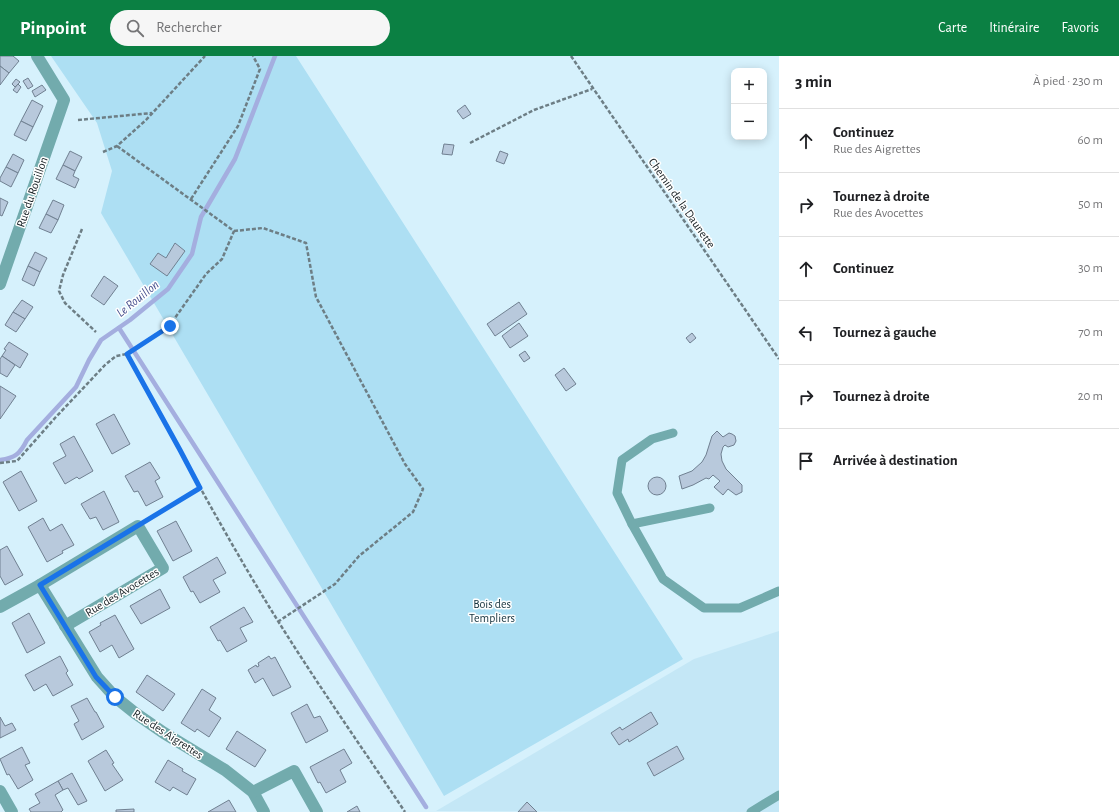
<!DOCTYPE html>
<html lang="fr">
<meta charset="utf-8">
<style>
:root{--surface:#fff;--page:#f6f6f6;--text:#202124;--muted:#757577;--line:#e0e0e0;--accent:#0b8043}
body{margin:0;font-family:"Alegreya Sans",sans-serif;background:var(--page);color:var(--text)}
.controls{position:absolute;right:12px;top:12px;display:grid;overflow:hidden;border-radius:8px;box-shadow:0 2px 10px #0003}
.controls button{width:36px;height:36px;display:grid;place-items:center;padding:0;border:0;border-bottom:1px solid var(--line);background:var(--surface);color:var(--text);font:20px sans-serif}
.stop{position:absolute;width:12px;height:12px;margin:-9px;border:3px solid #1a73e8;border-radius:50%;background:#fff}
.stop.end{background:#1a73e8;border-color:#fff;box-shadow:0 1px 4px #0008}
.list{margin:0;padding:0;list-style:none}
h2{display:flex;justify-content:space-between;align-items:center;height:52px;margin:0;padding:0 16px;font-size:17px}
h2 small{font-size:13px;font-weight:400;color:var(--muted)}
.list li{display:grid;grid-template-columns:26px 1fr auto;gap:12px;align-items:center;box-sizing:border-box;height:64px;padding:0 16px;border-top:1px solid var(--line)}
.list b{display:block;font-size:15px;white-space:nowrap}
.list p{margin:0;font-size:13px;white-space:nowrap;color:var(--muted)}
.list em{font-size:13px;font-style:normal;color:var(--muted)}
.icon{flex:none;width:22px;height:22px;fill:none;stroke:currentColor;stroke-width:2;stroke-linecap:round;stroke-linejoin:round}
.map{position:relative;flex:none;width:779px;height:756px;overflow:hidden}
header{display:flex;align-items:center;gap:24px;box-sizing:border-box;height:56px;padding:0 20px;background:var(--accent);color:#fff}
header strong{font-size:19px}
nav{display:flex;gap:22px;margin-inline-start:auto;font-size:14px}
.search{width:280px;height:36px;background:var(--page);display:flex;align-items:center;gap:10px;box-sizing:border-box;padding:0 14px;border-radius:22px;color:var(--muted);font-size:15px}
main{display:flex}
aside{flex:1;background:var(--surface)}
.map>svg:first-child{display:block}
.built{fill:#c4e7f6}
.green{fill:#addff3}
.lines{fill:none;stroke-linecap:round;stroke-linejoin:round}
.stream{stroke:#a4aedf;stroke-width:4.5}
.building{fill:#b8c9dc;stroke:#708091}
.path{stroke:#6d7e85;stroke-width:2.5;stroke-dasharray:4 2;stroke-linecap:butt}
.lane{stroke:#72abad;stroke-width:9}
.street{stroke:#72abad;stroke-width:12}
.route{stroke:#1a73e8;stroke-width:5}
.labels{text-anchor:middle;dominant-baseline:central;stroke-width:3;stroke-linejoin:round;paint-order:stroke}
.street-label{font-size:12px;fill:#161f23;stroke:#fff}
.park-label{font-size:12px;fill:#14323d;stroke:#fff}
.water-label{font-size:13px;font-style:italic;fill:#47508e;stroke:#fff}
</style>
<header>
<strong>Pinpoint</strong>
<div class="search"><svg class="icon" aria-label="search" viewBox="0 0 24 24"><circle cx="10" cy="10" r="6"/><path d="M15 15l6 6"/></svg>Rechercher</div>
<nav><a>Carte</a><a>Itinéraire</a><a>Favoris</a></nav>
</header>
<main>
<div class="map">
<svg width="779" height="756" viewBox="0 0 779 756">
<rect width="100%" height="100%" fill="#d6f1fc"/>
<!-- built -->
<polygon class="built" points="779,575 779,756 436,755 694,603"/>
<!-- green -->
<polygon class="green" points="51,0 296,0 683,603 444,740 101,157 112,115 97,67"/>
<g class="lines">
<!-- stream -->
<g class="stream">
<polyline points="119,272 426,751"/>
<path d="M 0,404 C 15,402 20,398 27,384 L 76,331 L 89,304 L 101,284 L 130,264 L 168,233 L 192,198 L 201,161 L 235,103 L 275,0"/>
</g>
</g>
<!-- building -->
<g class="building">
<polygon points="0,0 13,0 19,5 9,17 0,10"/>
<polygon points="0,10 9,17 0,29"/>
<polygon points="28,22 33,30 28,33 23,25"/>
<polygon points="16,23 20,26 15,31 12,28"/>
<polygon points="18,28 21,31 17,37 13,34"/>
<polygon points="42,29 46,34 35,41 32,35"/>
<polygon points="32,44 43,50 33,71 21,65"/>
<polygon points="465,49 471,58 463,63 457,55"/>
<polygon points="21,65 33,71 26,85 14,79"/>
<polygon points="444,88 454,89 452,99 442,98"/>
<polygon points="70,95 82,101 75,115 63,109"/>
<polygon points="500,95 508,98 504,108 496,105"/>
<polygon points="13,98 24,104 18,117 6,111"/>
<polygon points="63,109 75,115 73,120 79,123 75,132 56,123"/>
<polygon points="6,111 18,117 11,131 0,125 0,122"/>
<polygon points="0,142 8,146 2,160 0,159"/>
<polygon points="53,144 64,149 58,164 46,158"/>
<polygon points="46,158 58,164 51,177 39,172"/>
<polygon points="175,187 185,195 167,220 150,208 158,197 166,202"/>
<polygon points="35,196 47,202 40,216 28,210"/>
<polygon points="28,210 40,216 34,230 22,224"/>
<polygon points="104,220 118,230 104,249 91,240"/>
<polygon points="22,244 33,251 25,263 13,256"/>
<polygon points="519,246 527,258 495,280 487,268"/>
<polygon points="13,256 25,263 16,276 5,269"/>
<polygon points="519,267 528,280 510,292 502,280"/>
<polygon points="692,277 696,282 690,287 686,282"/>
<polygon points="9,286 28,298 20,312 2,300 6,294 4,293"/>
<polygon points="525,295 530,302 524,306 519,299"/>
<polygon points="2,300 15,309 7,321 0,317 0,303"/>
<polygon points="564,312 576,328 566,335 555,319"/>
<polygon points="0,330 16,340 0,363"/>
<polygon points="114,358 130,388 112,398 96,368"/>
<polygon points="717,375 723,381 729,377 732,378 735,380 736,385 734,389 728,391 725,389 723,391 721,398 722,405 726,413 742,429 742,436 736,439 728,433 723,439 714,431 720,425 713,419 709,423 706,422 693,429 682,433 679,420 692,415 702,406 706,399 712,380"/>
<polygon points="74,380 93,415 79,423 77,421 65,428 53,407 66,400 60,388"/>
<polygon points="150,406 160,422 155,425 163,441 146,450 138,435 134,436 125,420"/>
<polygon points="21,415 37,445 19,455 3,426"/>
<circle cx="657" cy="430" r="9"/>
<polygon points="104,435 119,466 103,474 96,461 90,463 81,448"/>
<polygon points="43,462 50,475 62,468 74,489 62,495 63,497 47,506 28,471"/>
<polygon points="176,465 192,495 173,505 157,475"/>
<polygon points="7,490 23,519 5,529 0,520 0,494"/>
<polygon points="217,501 226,517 213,524 220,536 200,547 193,535 191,536 183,521"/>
<polygon points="160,533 170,552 141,568 130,550"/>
<polygon points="244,551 253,566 240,572 247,585 227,596 220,584 218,585 210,571"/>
<polygon points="29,557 45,587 27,597 12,567"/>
<polygon points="115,559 134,593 119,602 112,589 100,596 89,576 101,569 100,567"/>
<polygon points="60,600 68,615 66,617 73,629 53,640 46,628 34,635 25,619"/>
<polygon points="269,600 271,603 275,601 291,631 273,640 263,622 255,627 248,614 256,609 257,611 259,610 258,607"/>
<polygon points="147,619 175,638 163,655 136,636"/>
<polygon points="202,633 216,642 209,654 221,662 209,681 197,673 195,676 181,667"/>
<polygon points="87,642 95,656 96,656 104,671 82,684 74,668 79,665 71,650"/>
<polygon points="307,648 314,662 320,660 328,675 306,687 291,657"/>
<polygon points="651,656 658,668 629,686 628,683 619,689 611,677 620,671 622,674"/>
<polygon points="0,661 5,670 12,667 16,674 0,682"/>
<polygon points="237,675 266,694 255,711 226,693"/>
<polygon points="677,690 684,703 654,720 647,707"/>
<polygon points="22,691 30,707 25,709 33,724 18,733 9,718 7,719 0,703"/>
<polygon points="344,693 352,707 340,714 346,726 326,737 320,726 318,727 310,711"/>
<polygon points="106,694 114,707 112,708 123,724 105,735 88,705"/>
<polygon points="168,704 183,713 182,715 196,723 187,739 173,731 170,735 155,726"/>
<polygon points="72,717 87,745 78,749 68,732 63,734 58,725"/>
<polygon points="58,725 63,734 55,739 63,754 61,756 31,756 29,753 40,747 35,738"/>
<polygon points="229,744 236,756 208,756"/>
<polygon points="527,746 537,756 518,756"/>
<polygon points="357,750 360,756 347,756"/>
<polygon points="134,753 134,756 116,756 116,754"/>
</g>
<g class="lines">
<!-- path -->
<g class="path">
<polyline points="571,0 779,303"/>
<polyline points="78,64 152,57"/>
<polyline points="470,87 534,54 592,33"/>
<polyline points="103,96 117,90 146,64 205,0"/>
<polyline points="191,143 238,70 260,13 253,0"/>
<polyline points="82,173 63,219 59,235 65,247 96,276"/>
<polyline points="234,175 263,172 306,187 316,241 405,408 423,433 413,456 359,500 335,528 279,565"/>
<path d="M 127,298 C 180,394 231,492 290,584 C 327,642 367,699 405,756"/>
<polyline points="0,407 17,405 55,362 105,309 116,300 127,298 170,269 206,218 222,203 234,175 117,90"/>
<polyline points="149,463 200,432"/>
</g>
<!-- lane -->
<g class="lane">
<polyline points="710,452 632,468 663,523 704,552 740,552 779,535"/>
<polyline points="632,468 617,437 622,404 652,383 673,377"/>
<polyline points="751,756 779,739"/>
</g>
<!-- street -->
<g class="street">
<polyline points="0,228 64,44 37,0"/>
<polyline points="40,529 138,470 163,512 65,570"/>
<polyline points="0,551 40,529 97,621 115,641 135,657 164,677 225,714 253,736 264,756"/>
<polyline points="0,735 12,756"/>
<polyline points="253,736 294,715 317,756"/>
</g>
</g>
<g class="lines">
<!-- route -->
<polyline class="route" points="115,641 96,621 40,529 200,432 180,394 127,298 170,270"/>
</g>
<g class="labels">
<!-- street labels -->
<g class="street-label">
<text transform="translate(32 136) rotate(-71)">Rue du Rouillon</text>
<text transform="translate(682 147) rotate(55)">Chemin de la Daunette</text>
<text transform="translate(122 536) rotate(-31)">Rue des Avocettes</text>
<text transform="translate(168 678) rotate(33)">Rue des Aigrettes</text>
</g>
<!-- park labels -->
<g class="park-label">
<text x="492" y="548">Bois des<tspan x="492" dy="14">Templiers</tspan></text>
</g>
<!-- water labels -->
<g class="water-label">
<text transform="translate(138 243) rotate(-39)">Le Rouillon</text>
</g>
</g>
</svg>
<div class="controls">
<button>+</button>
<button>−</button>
</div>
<div class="stop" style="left:115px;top:641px"></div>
<div class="stop end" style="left:170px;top:270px"></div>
</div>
<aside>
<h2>3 min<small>À pied · 230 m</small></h2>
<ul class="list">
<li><svg class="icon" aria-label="ahead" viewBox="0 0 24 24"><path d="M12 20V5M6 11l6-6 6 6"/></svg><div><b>Continuez</b><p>Rue des Aigrettes</p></div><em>60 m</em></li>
<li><svg class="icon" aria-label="right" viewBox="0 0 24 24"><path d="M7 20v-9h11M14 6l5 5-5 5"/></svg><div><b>Tournez à droite</b><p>Rue des Avocettes</p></div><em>50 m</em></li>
<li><svg class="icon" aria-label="ahead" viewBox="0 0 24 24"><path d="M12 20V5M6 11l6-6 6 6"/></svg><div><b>Continuez</b></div><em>30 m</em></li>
<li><svg class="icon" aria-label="left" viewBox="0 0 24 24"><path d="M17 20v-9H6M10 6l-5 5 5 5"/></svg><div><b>Tournez à gauche</b></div><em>70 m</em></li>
<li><svg class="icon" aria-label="right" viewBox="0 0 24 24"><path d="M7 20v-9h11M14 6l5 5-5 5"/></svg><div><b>Tournez à droite</b></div><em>20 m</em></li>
<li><svg class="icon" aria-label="arrive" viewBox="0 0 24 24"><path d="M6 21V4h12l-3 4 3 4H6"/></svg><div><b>Arrivée à destination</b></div></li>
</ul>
</aside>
</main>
